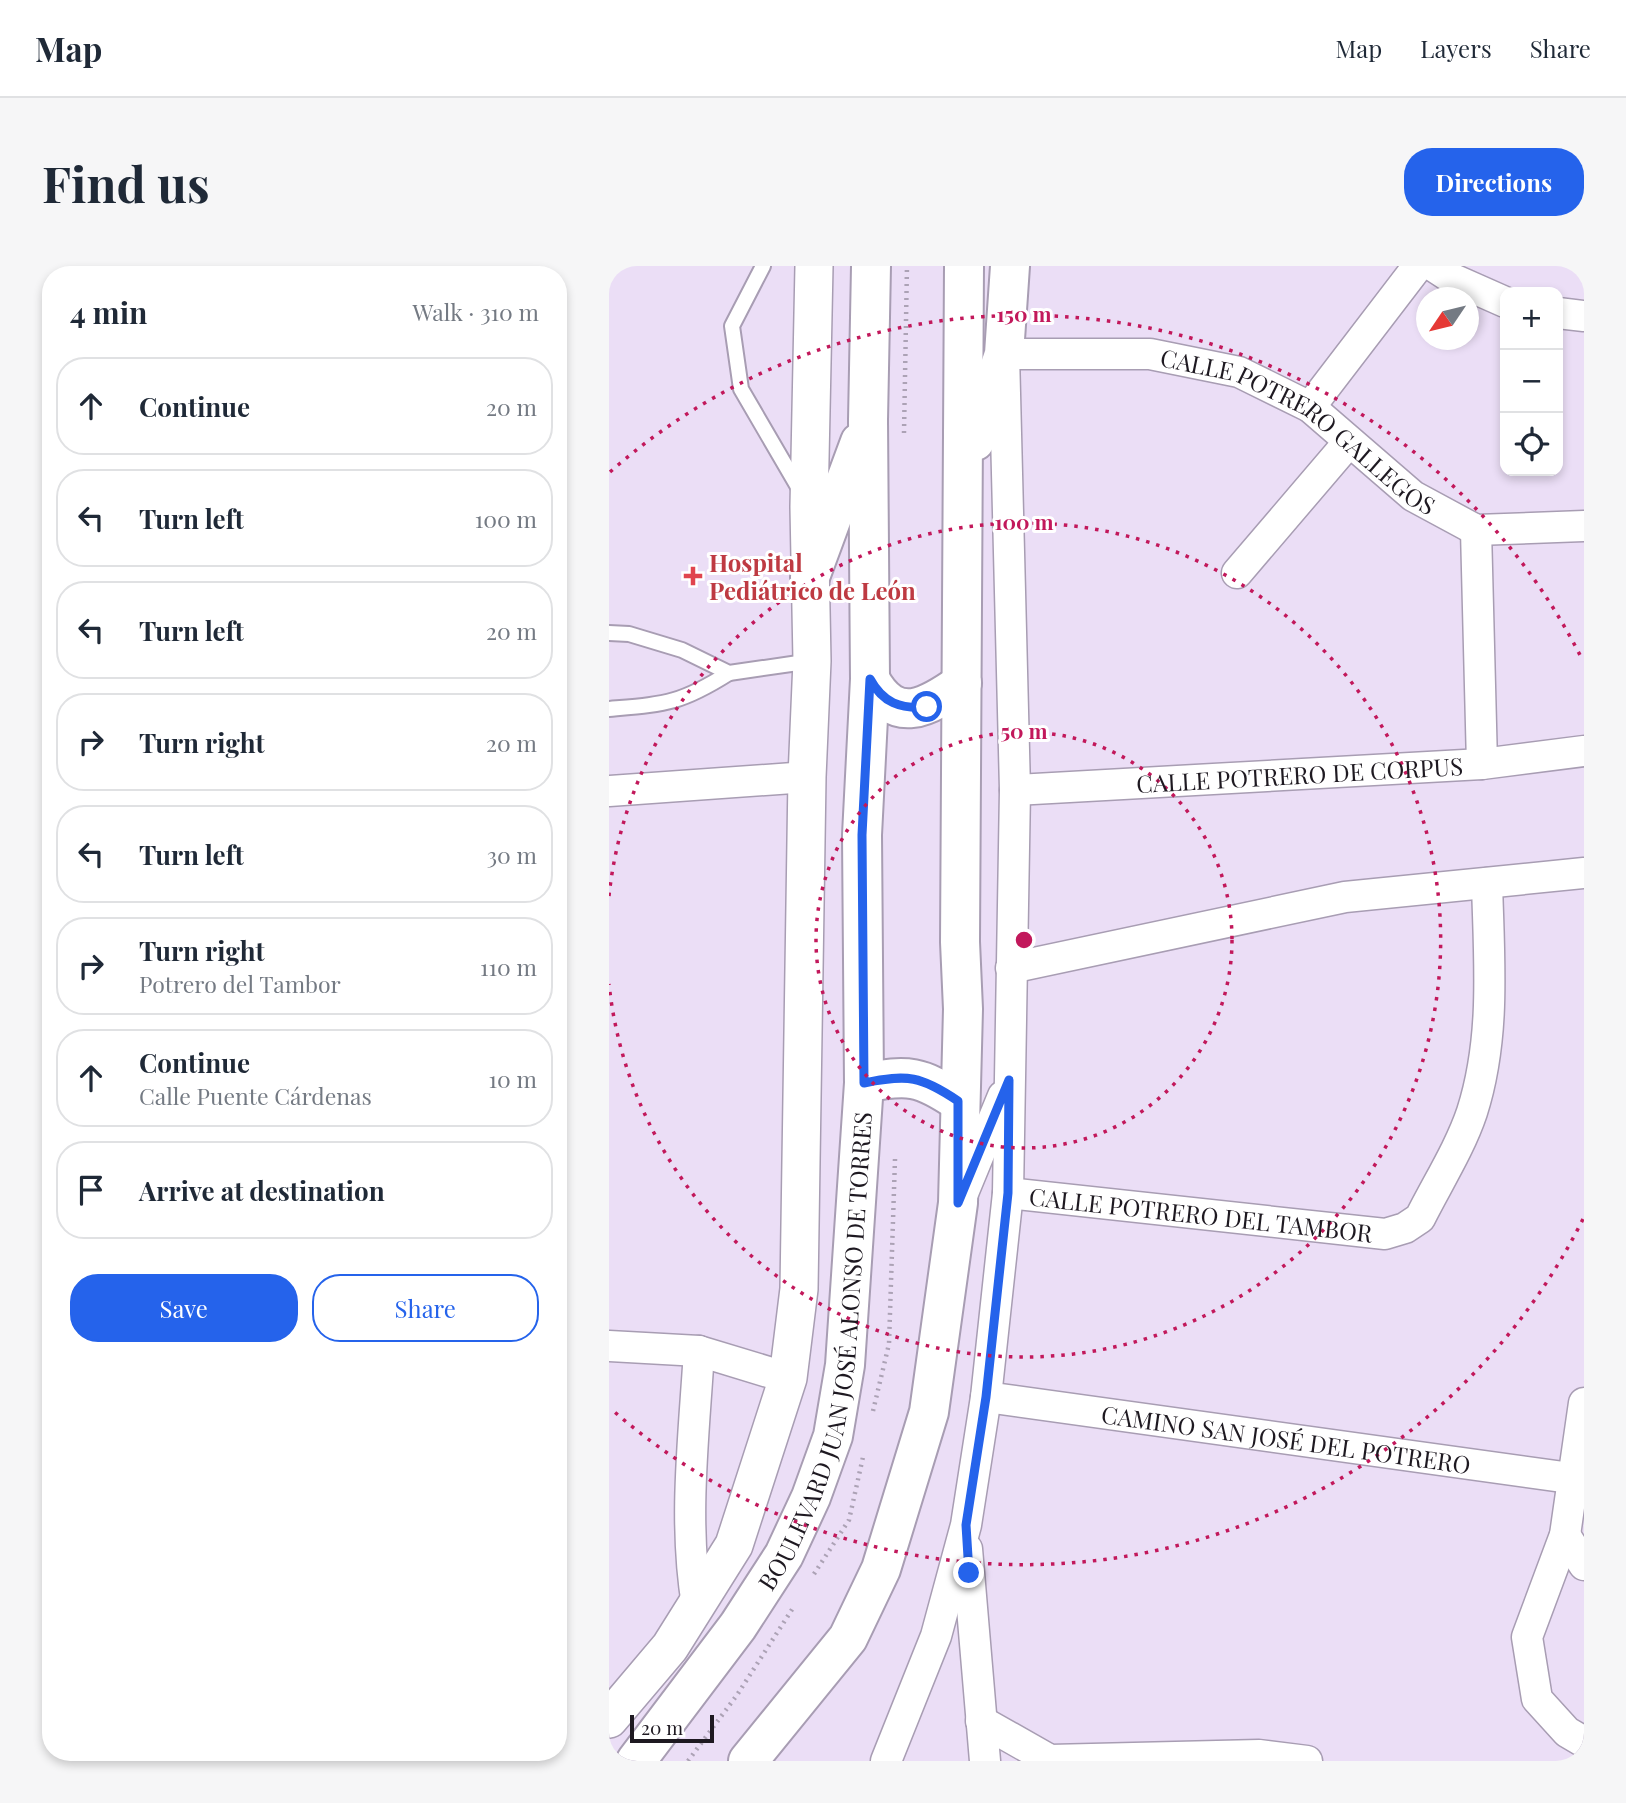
<!DOCTYPE html>
<meta charset="utf-8">
<style>
:root{--surface:#fff;--page:#f6f6f7;--text:#1f2937;--muted:#747a83;--line:#e0e1e3;--accent:#2563eb}
body{margin:0;font-family:"Playfair Display",serif;background:var(--page);color:var(--text)}
.controls{position:absolute;right:21px;top:21px;display:grid;overflow:hidden;border-radius:14px;box-shadow:0 4px 10px #0003}
.controls button{width:63px;height:63px;display:grid;place-items:center;padding:0;border:0;border-bottom:2px solid var(--line);background:var(--surface);color:var(--text);font:35px sans-serif}
.compass{position:absolute;left:807px;top:21px;width:63px;height:63px;border-radius:50%;background:var(--surface);box-shadow:0 4px 10px #0003;rotate:235deg}
.scale{position:absolute;left:21px;bottom:18px;width:84px;box-sizing:border-box;padding-left:7px;border:4px solid #1e1921;border-top:0;font-size:19px;line-height:24px;white-space:nowrap;color:#1e1921;-webkit-text-stroke:5px #fff;paint-order:stroke}
.stop{position:absolute;width:21px;height:21px;margin:-16px;border:5px solid #2563eb;border-radius:50%;background:#fff}
.stop.end{background:#2563eb;border-color:#fff;box-shadow:0 2px 7px #0008}
.list{margin:0;padding:0;list-style:none}
h2{display:flex;justify-content:space-between;align-items:center;height:91px;margin:0;padding:0 28px;font-size:30px}
h2 small{font-size:23px;font-weight:400;color:var(--muted)}
.list li{display:grid;grid-template-columns:46px 1fr auto;gap:21px;align-items:center;box-sizing:border-box;height:98px;margin:0 14px 14px;padding:0 14px;border:2px solid var(--line);border-radius:28px}
.list b{display:block;font-size:26px;white-space:nowrap}
.list p{margin:0;font-size:23px;white-space:nowrap;color:var(--muted)}
.list em{font-size:23px;font-style:normal;color:var(--muted)}
.actions{display:flex;gap:14px;padding:21px 28px}
.actions a{flex:1;padding:16px 0;border:2px solid var(--accent);border-radius:28px;text-align:center;font-size:24px;color:var(--accent)}
.actions .main{background:var(--accent);color:#fff}
.icon{flex:none;width:38px;height:38px;fill:none;stroke:currentColor;stroke-width:2;stroke-linecap:round;stroke-linejoin:round}
.map{position:relative;flex:none;width:975px;height:1495px;overflow:hidden;border-radius:28px}
header{display:flex;align-items:center;gap:42px;box-sizing:border-box;height:98px;padding:0 35px;background:var(--surface);border-bottom:2px solid var(--line)}
header strong{font-size:33px}
nav{display:flex;gap:38px;margin-inline-start:auto;font-size:24px}
.intro{display:flex;align-items:center;justify-content:space-between;box-sizing:border-box;height:168px;padding:0 42px}
h1{margin:0;font-size:49px}
.button{padding:18px 32px;border-radius:28px;background:var(--accent);color:#fff;font-size:24px;font-weight:700}
main{display:flex;gap:42px;padding:0 42px}
aside{flex:1;background:var(--surface);border-radius:28px;box-shadow:0 4px 10px #0003}
.map>svg:first-child{display:block}
.lines{fill:none;stroke-linecap:round;stroke-linejoin:round}
.service-casing{stroke:#a89db3;stroke-width:18}
.minor-casing{stroke:#a89db3;stroke-width:33}
.tertiary-casing{stroke:#a89db3;stroke-width:40}
.primary-casing{stroke:#a89db3;stroke-width:42}
.path{stroke:#aca2b5;stroke-width:4.5;stroke-dasharray:2 5;stroke-linecap:butt}
.service{stroke:#fff;stroke-width:14}
.minor{stroke:#fff;stroke-width:30}
.tertiary{stroke:#fff;stroke-width:37}
.primary{stroke:#fff;stroke-width:38}
.route{stroke:#2563eb;stroke-width:9}
.ring{fill:none;stroke:#c2185b;stroke-width:3.5;stroke-dasharray:3.5 7}
.health-dot{fill:#e0444e;stroke:#fff;stroke-width:2.5}
.labels{text-anchor:middle;dominant-baseline:central;stroke-width:6;stroke-linejoin:round;paint-order:stroke}
.street-label{font-size:24px;fill:#1e1921;stroke:#fff}
.health-label{font-size:24px;font-weight:bold;fill:#be3a42;stroke:#fff;text-anchor:start}
.centre{fill:#c2185b;stroke:#fff;stroke-width:3.5}
.ring-label{font-size:21px;text-anchor:middle;font-weight:bold;fill:#c2185b;stroke:#fff;stroke-width:6;stroke-linejoin:round;paint-order:stroke}
</style>
<header>
<strong>Map</strong>
<nav><a>Map</a><a>Layers</a><a>Share</a></nav>
</header>
<div class="intro"><h1>Find us</h1><a class="button">Directions</a></div>
<main>
<aside>
<h2>4 min<small>Walk · 310 m</small></h2>
<ul class="list">
<li><svg class="icon" aria-label="ahead" viewBox="0 0 24 24"><path d="M12 20V5M6 11l6-6 6 6"/></svg><div><b>Continue</b></div><em>20 m</em></li>
<li><svg class="icon" aria-label="left" viewBox="0 0 24 24"><path d="M17 20v-9H6M10 6l-5 5 5 5"/></svg><div><b>Turn left</b></div><em>100 m</em></li>
<li><svg class="icon" aria-label="left" viewBox="0 0 24 24"><path d="M17 20v-9H6M10 6l-5 5 5 5"/></svg><div><b>Turn left</b></div><em>20 m</em></li>
<li><svg class="icon" aria-label="right" viewBox="0 0 24 24"><path d="M7 20v-9h11M14 6l5 5-5 5"/></svg><div><b>Turn right</b></div><em>20 m</em></li>
<li><svg class="icon" aria-label="left" viewBox="0 0 24 24"><path d="M17 20v-9H6M10 6l-5 5 5 5"/></svg><div><b>Turn left</b></div><em>30 m</em></li>
<li><svg class="icon" aria-label="right" viewBox="0 0 24 24"><path d="M7 20v-9h11M14 6l5 5-5 5"/></svg><div><b>Turn right</b><p>Potrero del Tambor</p></div><em>110 m</em></li>
<li><svg class="icon" aria-label="ahead" viewBox="0 0 24 24"><path d="M12 20V5M6 11l6-6 6 6"/></svg><div><b>Continue</b><p>Calle Puente Cárdenas</p></div><em>10 m</em></li>
<li><svg class="icon" aria-label="arrive" viewBox="0 0 24 24"><path d="M6 21V4h12l-3 4 3 4H6"/></svg><div><b>Arrive at destination</b></div></li>
</ul>
<div class="actions"><a class="main">Save</a><a>Share</a></div>
</aside>
<div class="map">
<svg width="975" height="1495" viewBox="0 0 975 1495">
<rect width="100%" height="100%" fill="#ebdef6"/>
<g class="lines">
<defs>
<g id="service">
<polyline points="154,0 123,60 132,123 192,226"/>
<polyline points="0,367 20,368 73,384 120,407 203,395"/>
<path d="M 0,443 C 56,438 71,438 120,407"/>
</g>
<g id="minor">
<polyline points="824,0 844,13 896,36"/>
<polyline points="949,47 975,50"/>
<polyline points="701,141 809,0"/>
<polyline points="867,264 873,498"/>
<polyline points="628,307 739,177"/>
<path id="s1" d="M 406,524 L 873,498 L 975,485"/>
<polyline points="0,525 198,511"/>
<polyline points="402,702 736,631 975,607"/>
<polyline points="354,927 394,830"/>
<path id="s2" d="M 399,927 L 776,968 L 796,962 L 811,952 C 828,918 851,882 863,846 C 887,771 880,694 878,617"/>
<polyline points="0,1080 90,1085 179,1112"/>
<path id="s3" d="M 377,1131 L 975,1214"/>
<polyline points="975,1137 956,1269 918,1371 928,1433 958,1466 975,1476"/>
<polyline points="956,1269 975,1299"/>
<polyline points="358,1283 376,1495"/>
<path d="M 88,1339 C 74,1255 85,1169 90,1085"/>
<polyline points="372,1455 441,1494 650,1489 698,1495"/>
<path id="s4" d="M 277,1495 L 327,1370 L 357,1259 L 377,1131 L 399,927 L 406,524 L 395,88 L 541,88 L 630,106 L 701,141 L 804,230 L 867,264 L 975,260"/>
</g>
<polyline id="tertiary" points="0,1453 61,1381 125,1279 179,1112 190,1023 198,511 203,395 200,241 205,0"/>
<g id="primary">
<polyline points="366,175 395,88 401,0"/>
<polyline points="201,311 251,176"/>
<path d="M 261,413 C 287,461 319,441 353,417"/>
<path d="M 255,817 C 299,808 312,810 349,835"/>
<path id="s5" d="M 27,1495 L 129,1360 L 175,1289 L 202,1231 L 224,1170 L 236,1099 L 255,817 L 253,569 L 261,413 L 259,154 L 262,0"/>
<polyline points="139,1495 239,1372 272,1303 320,1146 349,937 354,743 351,676 355,0"/>
</g>
</defs>
<!-- service casing -->
<use href="#service" class="service-casing"/>
<!-- minor casing -->
<use href="#minor" class="minor-casing"/>
<!-- tertiary casing -->
<use href="#tertiary" class="tertiary-casing"/>
<!-- primary casing -->
<use href="#primary" class="primary-casing"/>
<!-- path -->
<g class="path">
<polyline points="295,167 298,0"/>
<polyline points="264,1145 280,1078 286,893"/>
<polyline points="205,1308 240,1254 254,1191"/>
<polyline points="79,1495 128,1429 184,1342"/>
</g>
<!-- service -->
<use href="#service" class="service"/>
<!-- minor -->
<use href="#minor" class="minor"/>
<!-- tertiary -->
<use href="#tertiary" class="tertiary"/>
<!-- primary -->
<use href="#primary" class="primary"/>
</g>
<g class="lines">
<!-- route -->
<path class="route" d="M 318,441 C 291,443 274,437 261,413 L 253,569 L 255,817 C 299,808 312,810 349,835 L 349,937 L 400,814 L 399,927 L 377,1131 L 357,1259 L 360,1307"/>
</g>
<!-- distance rings -->
<g class="ring">
<circle cx="415" cy="674" r="208"/>
<path d="M0 630A417 417 0 1 1 0 718"/>
<path d="M974 953A625 625 0 0 1 1 1142M1 206A625 625 0 0 1 974 395"/>
</g>
<!-- markers -->
<path class="health-dot" d="M80.5 299.5h7v7h7v7h-7v7h-7v-7h-7v-7h7z"/>
<g class="labels">
<!-- street labels -->
<g class="street-label">
<text stroke="none"><textPath href="#s4" startOffset="1740">CALLE POTRERO GALLEGOS</textPath></text>
<text stroke="none"><textPath href="#s1" startOffset="285">CALLE POTRERO DE CORPUS</textPath></text>
<text stroke="none"><textPath href="#s2" startOffset="194">CALLE POTRERO DEL TAMBOR</textPath></text>
<text stroke="none"><textPath href="#s5" startOffset="462">BOULEVARD JUAN JOSÉ ALONSO DE TORRES</textPath></text>
<text stroke="none"><textPath href="#s3" startOffset="303">CAMINO SAN JOSÉ DEL POTRERO</textPath></text>
</g>
<!-- health labels -->
<g class="health-label">
<text x="100" y="296">Hospital<tspan x="100" dy="28">Pediátrico de León</tspan></text>
</g>
</g>
<circle cx="415" cy="674" r="10" class="centre"/>
<g class="ring-label">
<text x="415" y="56">150 m</text>
<text x="415" y="264">100 m</text>
<text x="415" y="473">50 m</text>
</g>
</svg>
<div class="controls">
<button>+</button>
<button>−</button>
<button><svg class="icon" aria-label="locate" viewBox="0 0 24 24"><circle cx="12" cy="12" r="6"/><path d="M12 2v4M12 18v4M2 12h4M18 12h4"/></svg></button>
</div>
<svg class="compass" viewBox="-18 -18 36 36"><path d="M0-13l5 13h-10z" fill="#e53935"/><path d="M0 13l5-13h-10z" fill="#747a83"/></svg>
<div class="scale">20 m</div>
<div class="stop" style="left:318px;top:441px"></div>
<div class="stop end" style="left:360px;top:1307px"></div>
</div>
</main>
